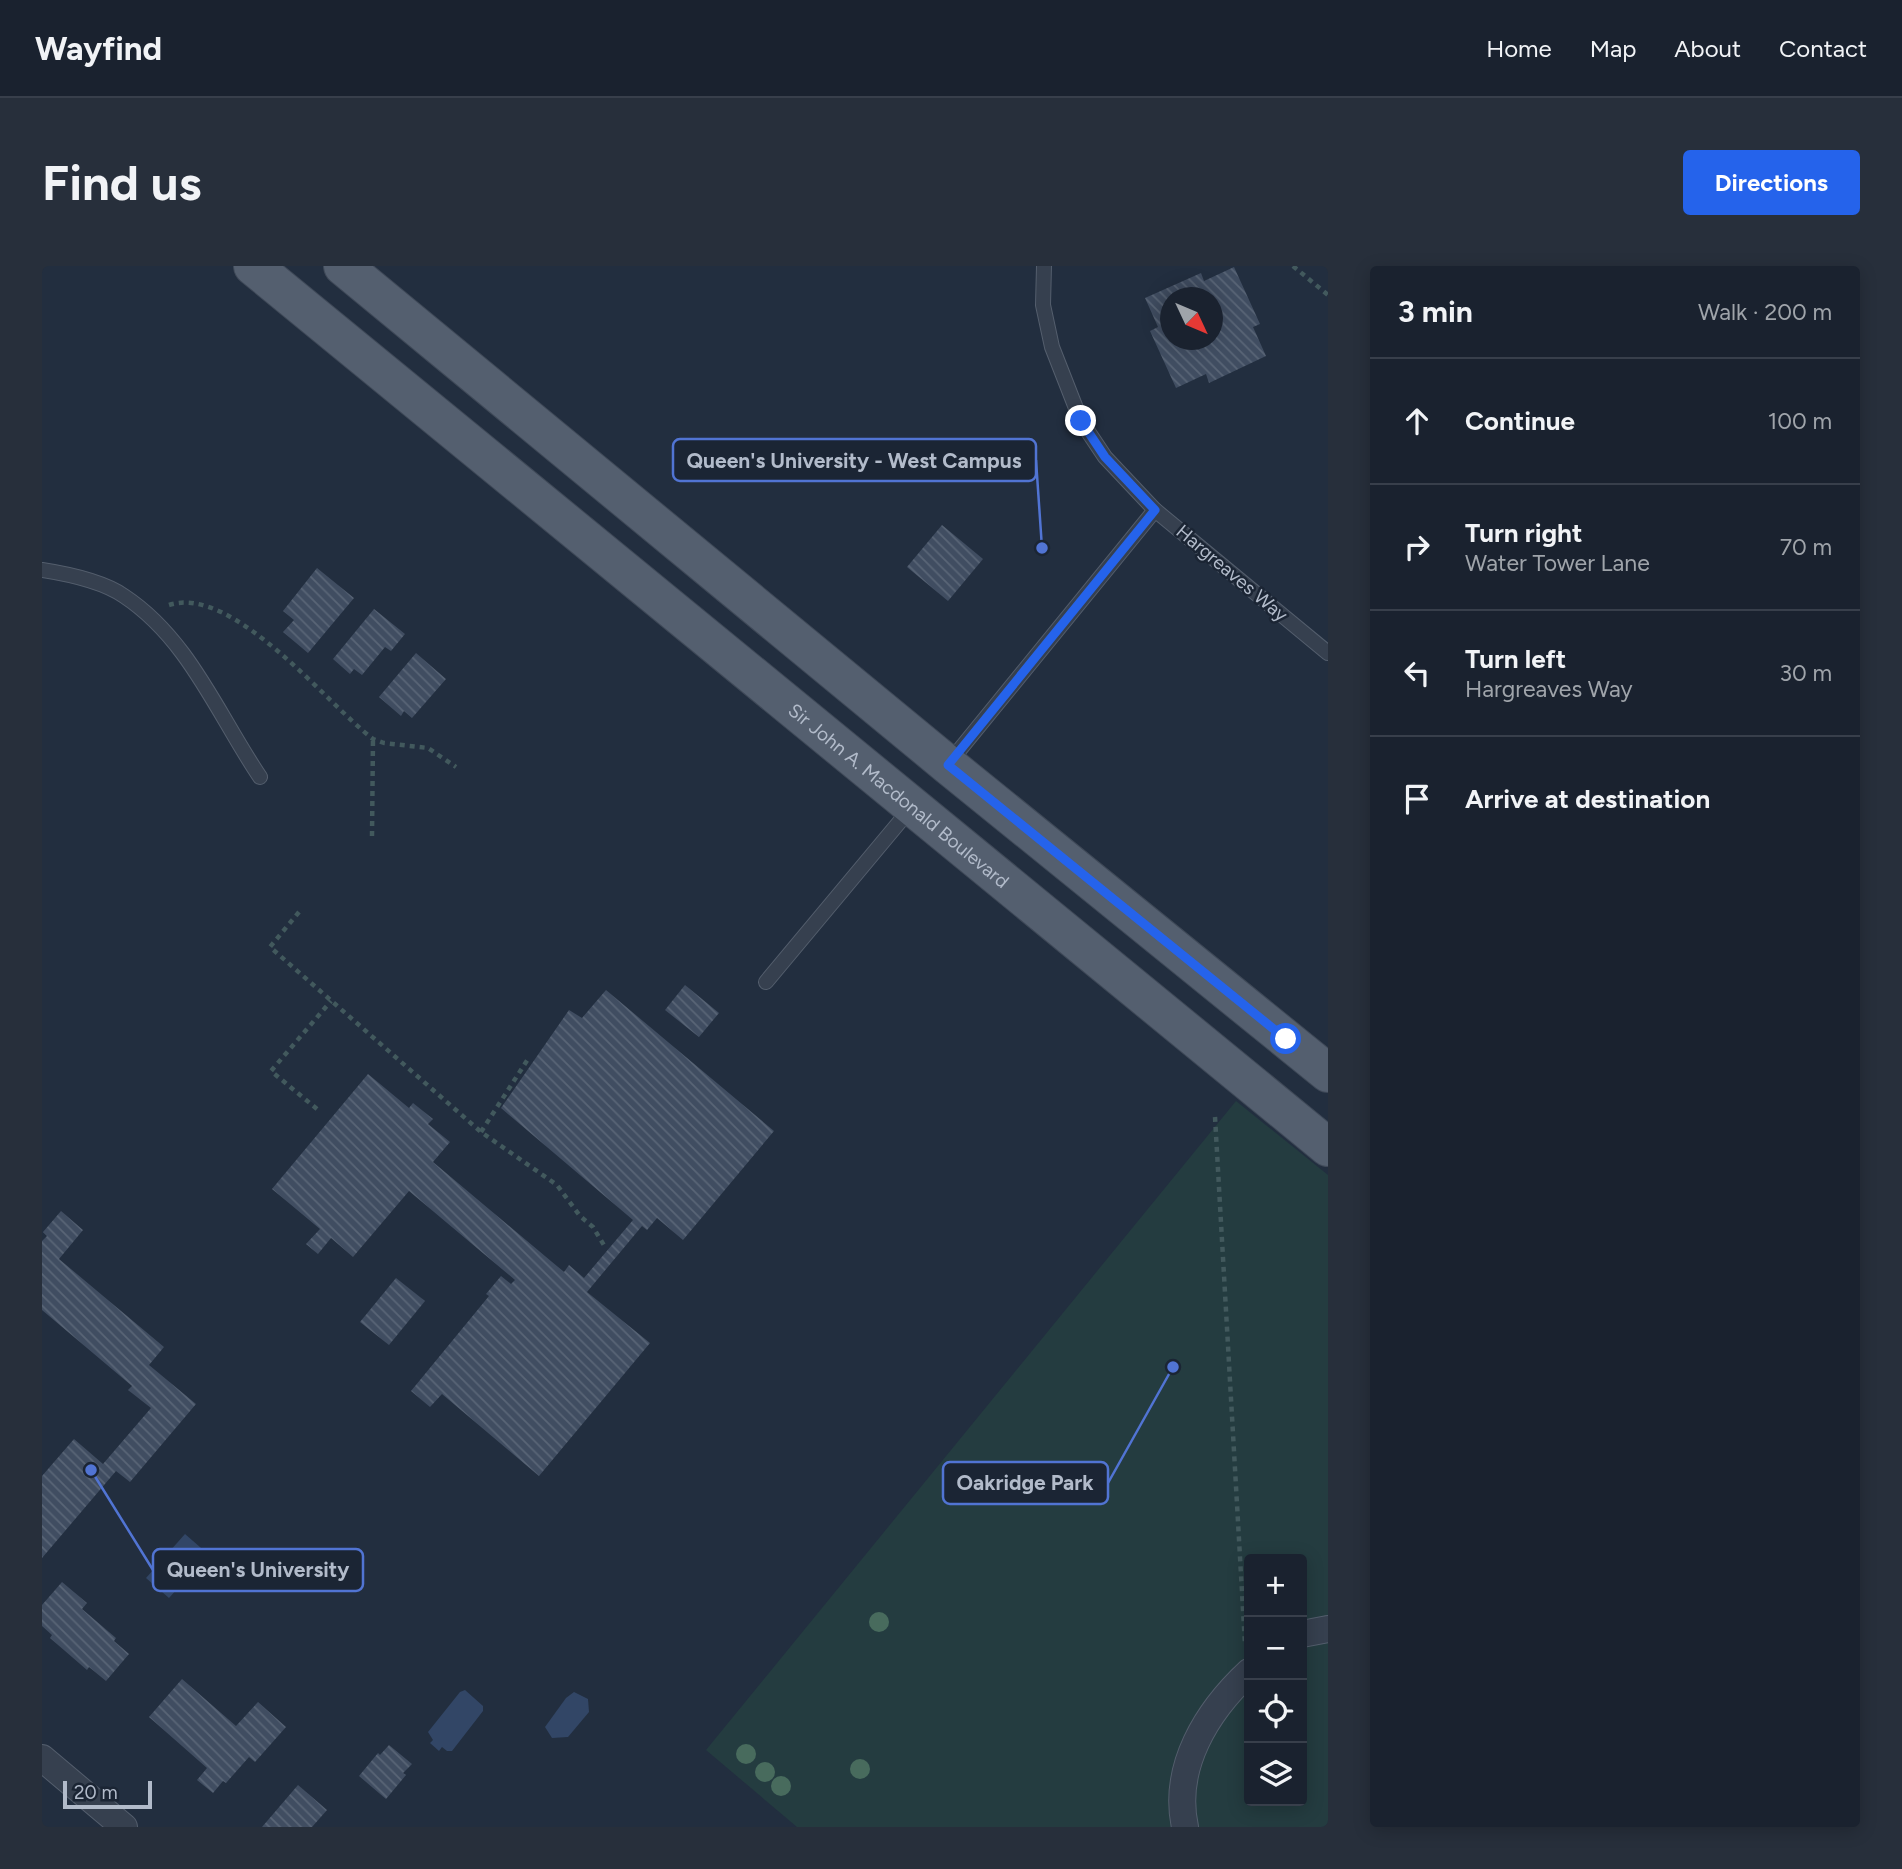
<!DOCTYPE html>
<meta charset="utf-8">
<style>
:root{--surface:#1a222f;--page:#272f3b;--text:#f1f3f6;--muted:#9fa4aa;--line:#383f4b;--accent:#2563eb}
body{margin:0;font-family:Figtree,sans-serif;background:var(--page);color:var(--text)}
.controls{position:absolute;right:21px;bottom:21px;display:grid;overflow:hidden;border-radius:7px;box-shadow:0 4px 18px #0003}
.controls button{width:63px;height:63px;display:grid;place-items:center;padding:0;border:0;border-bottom:2px solid var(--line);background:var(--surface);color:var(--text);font:35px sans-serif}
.compass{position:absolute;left:1118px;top:21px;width:63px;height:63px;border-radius:50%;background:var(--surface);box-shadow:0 4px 18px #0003;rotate:134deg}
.scale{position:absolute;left:21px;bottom:18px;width:89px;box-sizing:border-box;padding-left:7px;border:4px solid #b2bbca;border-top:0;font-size:19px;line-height:24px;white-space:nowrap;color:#b2bbca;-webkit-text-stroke:5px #1b2534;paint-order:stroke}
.stop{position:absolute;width:21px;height:21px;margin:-16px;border:5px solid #2563eb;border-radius:50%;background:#fff}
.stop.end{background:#2563eb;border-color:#fff;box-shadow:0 2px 7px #0008}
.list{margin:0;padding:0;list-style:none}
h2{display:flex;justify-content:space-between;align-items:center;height:91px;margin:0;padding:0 28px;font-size:30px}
h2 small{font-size:23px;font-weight:400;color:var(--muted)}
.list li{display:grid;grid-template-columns:46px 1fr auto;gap:21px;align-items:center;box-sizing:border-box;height:126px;padding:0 28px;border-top:2px solid var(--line)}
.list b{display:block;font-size:26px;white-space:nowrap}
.list p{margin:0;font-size:23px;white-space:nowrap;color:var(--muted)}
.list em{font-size:23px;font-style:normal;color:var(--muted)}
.icon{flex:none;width:38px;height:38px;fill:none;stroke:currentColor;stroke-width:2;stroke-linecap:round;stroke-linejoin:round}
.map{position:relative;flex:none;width:1286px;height:1561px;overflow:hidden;border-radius:7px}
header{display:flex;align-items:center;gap:42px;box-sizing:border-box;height:98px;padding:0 35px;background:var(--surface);border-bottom:2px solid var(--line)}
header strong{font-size:33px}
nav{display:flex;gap:38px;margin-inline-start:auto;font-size:24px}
.intro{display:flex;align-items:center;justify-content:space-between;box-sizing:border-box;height:168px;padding:0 42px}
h1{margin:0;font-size:49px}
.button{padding:18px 32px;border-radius:7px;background:var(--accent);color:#fff;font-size:24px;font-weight:700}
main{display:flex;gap:42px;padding:0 42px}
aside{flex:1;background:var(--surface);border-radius:7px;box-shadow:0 4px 18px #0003}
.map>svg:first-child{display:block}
.park{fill:#243c40;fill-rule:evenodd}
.water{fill:#324666}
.building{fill:url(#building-back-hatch);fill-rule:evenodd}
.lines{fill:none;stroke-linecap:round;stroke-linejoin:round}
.lane-casing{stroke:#545e6d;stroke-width:16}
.street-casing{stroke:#545e6d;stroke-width:28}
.primary-casing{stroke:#3f4958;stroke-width:40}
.path{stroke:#42595d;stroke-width:4.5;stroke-dasharray:5 5;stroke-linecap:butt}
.lane{stroke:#36404f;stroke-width:14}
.street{stroke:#36404f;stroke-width:26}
.primary{stroke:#545f6f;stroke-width:38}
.tree{fill:#486b5d}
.route{stroke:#2563eb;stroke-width:9}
.labels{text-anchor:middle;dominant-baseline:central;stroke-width:5;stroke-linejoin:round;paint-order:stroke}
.street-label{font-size:19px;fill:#b2bbca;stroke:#1b2534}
.leader{fill:none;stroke:#5174d3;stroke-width:2.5}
.callout-dot{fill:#5174d3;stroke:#1b2534;stroke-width:2.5}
.callout{fill:#1b2534;stroke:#5174d3;stroke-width:2.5}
.callout-label{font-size:21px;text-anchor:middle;font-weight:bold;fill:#b2bbca}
</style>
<header>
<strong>Wayfind</strong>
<nav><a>Home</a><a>Map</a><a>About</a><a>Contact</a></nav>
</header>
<div class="intro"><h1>Find us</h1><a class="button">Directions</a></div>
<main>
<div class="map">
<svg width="1286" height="1561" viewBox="0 0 1286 1561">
<defs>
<pattern id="building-back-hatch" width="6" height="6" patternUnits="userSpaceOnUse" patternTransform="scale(1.75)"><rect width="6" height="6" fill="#404d61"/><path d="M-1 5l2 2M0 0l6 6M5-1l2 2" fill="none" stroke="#596576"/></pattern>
</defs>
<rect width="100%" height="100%" fill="#222e3f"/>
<!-- park -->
<path class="park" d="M 1194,835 L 1286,909 L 1286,1561 L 755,1561 L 664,1484 ZM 1207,1293 L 1260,1293 L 1260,1535 L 1207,1535 Z"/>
<!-- water -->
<g class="water">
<polygon points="143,1268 166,1288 127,1332 104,1312"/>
<polygon points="423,1424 441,1440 441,1445 410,1485 405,1485 400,1481 397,1485 388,1477 391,1474 386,1466 418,1426"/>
<polygon points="532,1426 546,1433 547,1446 526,1471 510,1472 503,1461 524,1432"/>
</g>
<!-- building -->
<g class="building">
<path d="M 1192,1 L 1218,58 L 1211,61 L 1224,90 L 1167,117 L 1164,108 L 1134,122 L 1108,65 L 1116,61 L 1103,32 L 1159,7 L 1162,15 ZM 1128,32 L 1170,32 L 1170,74 L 1128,74 Z"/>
<polygon points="900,259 941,293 906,335 865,301"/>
<polygon points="275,302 312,332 266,387 241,366 252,354 241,345"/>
<polygon points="332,343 363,368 349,385 343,381 320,409 312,403 308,408 291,393"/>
<polygon points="374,387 404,413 370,452 362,445 359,450 337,431"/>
<polygon points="643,719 677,747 657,771 623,744"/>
<polygon points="564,724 732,865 641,974 615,952 605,964 600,960 545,1026 608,1077 497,1210 400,1128 388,1141 369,1125 447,1030 444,1028 459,1010 469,1018 473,1014 367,925 311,991 289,972 276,988 264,978 278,963 230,923 326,808 367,842 371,837 391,853 386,858 408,876 391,896 522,1006 527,999 542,1012 591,954 459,842 527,744 540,752"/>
<polygon points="19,945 41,964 17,993 122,1081 107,1099 154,1138 88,1216 74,1205 0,1292 0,1210 32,1173 61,1198 109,1142 86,1124 90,1120 0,1044 0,975 5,970 1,966"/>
<polygon points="354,1012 383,1035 347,1079 318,1056"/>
<polygon points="20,1316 45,1337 40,1343 74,1372 72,1375 87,1388 64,1415 47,1401 45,1404 8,1372 10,1369 0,1360 0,1339"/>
<polygon points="140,1413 194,1460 216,1436 244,1461 213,1496 207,1491 184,1517 181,1515 171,1527 155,1514 165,1502 107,1451"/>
<polygon points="347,1479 370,1498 361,1507 364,1509 344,1533 317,1510 336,1487 338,1489"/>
<polygon points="256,1519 285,1544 270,1561 220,1561"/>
</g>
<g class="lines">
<defs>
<g id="lane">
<polyline points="1002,0 1001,39 1010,81 1039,155 1063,191 1113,244 1286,387"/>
<path d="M 0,304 C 26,308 60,315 82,330 C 147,373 176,449 218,511"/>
<polyline points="906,498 1113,244"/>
<polyline points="724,716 870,541"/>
</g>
<g id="street">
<polyline points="1260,1368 1286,1363"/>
<polyline points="0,1492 82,1561"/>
<path d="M 1143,1561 C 1130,1501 1165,1445 1207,1406"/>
</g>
<g id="primary">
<path id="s1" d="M 211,0 L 1286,881"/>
<polyline points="301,0 906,499 1286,807"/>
</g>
</defs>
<!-- lane casing -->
<use href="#lane" class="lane-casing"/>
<!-- street casing -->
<use href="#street" class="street-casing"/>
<!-- primary casing -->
<use href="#primary" class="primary-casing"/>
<!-- path -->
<g class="path">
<polyline points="1251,0 1286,29"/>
<path d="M 127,339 C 191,318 286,439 331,473 L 342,477 L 386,482 L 414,501"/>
<polyline points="330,570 331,473"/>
<polyline points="257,646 228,681 439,866 515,919 538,950 551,961 563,981"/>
<polyline points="275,843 229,805 289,735"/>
<polyline points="1173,851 1203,1379"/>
<polyline points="439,866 486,793"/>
</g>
<!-- lane -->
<use href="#lane" class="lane"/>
<!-- street -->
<use href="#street" class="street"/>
<!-- primary -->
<use href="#primary" class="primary"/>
</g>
<!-- trees -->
<g class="tree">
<circle cx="837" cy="1356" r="10"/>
<circle cx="704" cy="1488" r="10"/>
<circle cx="818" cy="1503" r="10"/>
<circle cx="723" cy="1506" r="10"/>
<circle cx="739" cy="1520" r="10"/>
</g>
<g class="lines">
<!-- route -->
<polyline class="route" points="1039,155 1063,191 1113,244 906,499 1244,773"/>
</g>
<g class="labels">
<!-- street labels -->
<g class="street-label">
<text transform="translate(1190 307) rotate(40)">Hargreaves Way</text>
<text stroke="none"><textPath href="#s1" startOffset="835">Sir John A. Macdonald Boulevard</textPath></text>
</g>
</g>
<!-- callouts -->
<path class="leader" d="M1000 282L994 194M1131 1101L1066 1217M49 1204L111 1304"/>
<g class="callout-dot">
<circle cx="1000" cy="282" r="7"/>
<circle cx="1131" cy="1101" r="7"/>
<circle cx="49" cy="1204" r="7"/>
</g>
<g class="callout">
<rect x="631" y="173" width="363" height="42" rx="7"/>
<rect x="901" y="1196" width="165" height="42" rx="7"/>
<rect x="111" y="1283" width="210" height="42" rx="7"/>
</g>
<g class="callout-label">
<text x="812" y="202">Queen's University - West Campus</text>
<text x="983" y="1224">Oakridge Park</text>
<text x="216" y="1311">Queen's University</text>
</g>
</svg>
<div class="controls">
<button>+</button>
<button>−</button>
<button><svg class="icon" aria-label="locate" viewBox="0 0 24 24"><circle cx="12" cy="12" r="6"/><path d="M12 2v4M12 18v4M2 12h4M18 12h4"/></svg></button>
<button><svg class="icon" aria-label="layers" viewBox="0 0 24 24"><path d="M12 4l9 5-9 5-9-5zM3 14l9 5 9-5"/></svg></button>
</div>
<svg class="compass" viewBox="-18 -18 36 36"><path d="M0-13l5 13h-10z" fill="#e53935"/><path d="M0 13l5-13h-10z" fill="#9fa4aa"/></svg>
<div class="scale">20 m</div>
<div class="stop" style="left:1244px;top:773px"></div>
<div class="stop end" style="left:1039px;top:155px"></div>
</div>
<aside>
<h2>3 min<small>Walk · 200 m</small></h2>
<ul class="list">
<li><svg class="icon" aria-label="ahead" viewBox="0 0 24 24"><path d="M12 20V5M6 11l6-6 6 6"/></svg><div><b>Continue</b></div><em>100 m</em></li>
<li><svg class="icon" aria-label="right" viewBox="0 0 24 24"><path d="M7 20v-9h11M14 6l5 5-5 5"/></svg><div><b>Turn right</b><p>Water Tower Lane</p></div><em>70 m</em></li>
<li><svg class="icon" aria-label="left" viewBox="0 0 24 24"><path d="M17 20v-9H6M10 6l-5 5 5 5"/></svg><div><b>Turn left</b><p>Hargreaves Way</p></div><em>30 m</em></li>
<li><svg class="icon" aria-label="arrive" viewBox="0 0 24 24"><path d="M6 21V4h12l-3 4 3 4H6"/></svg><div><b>Arrive at destination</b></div></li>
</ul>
</aside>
</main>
